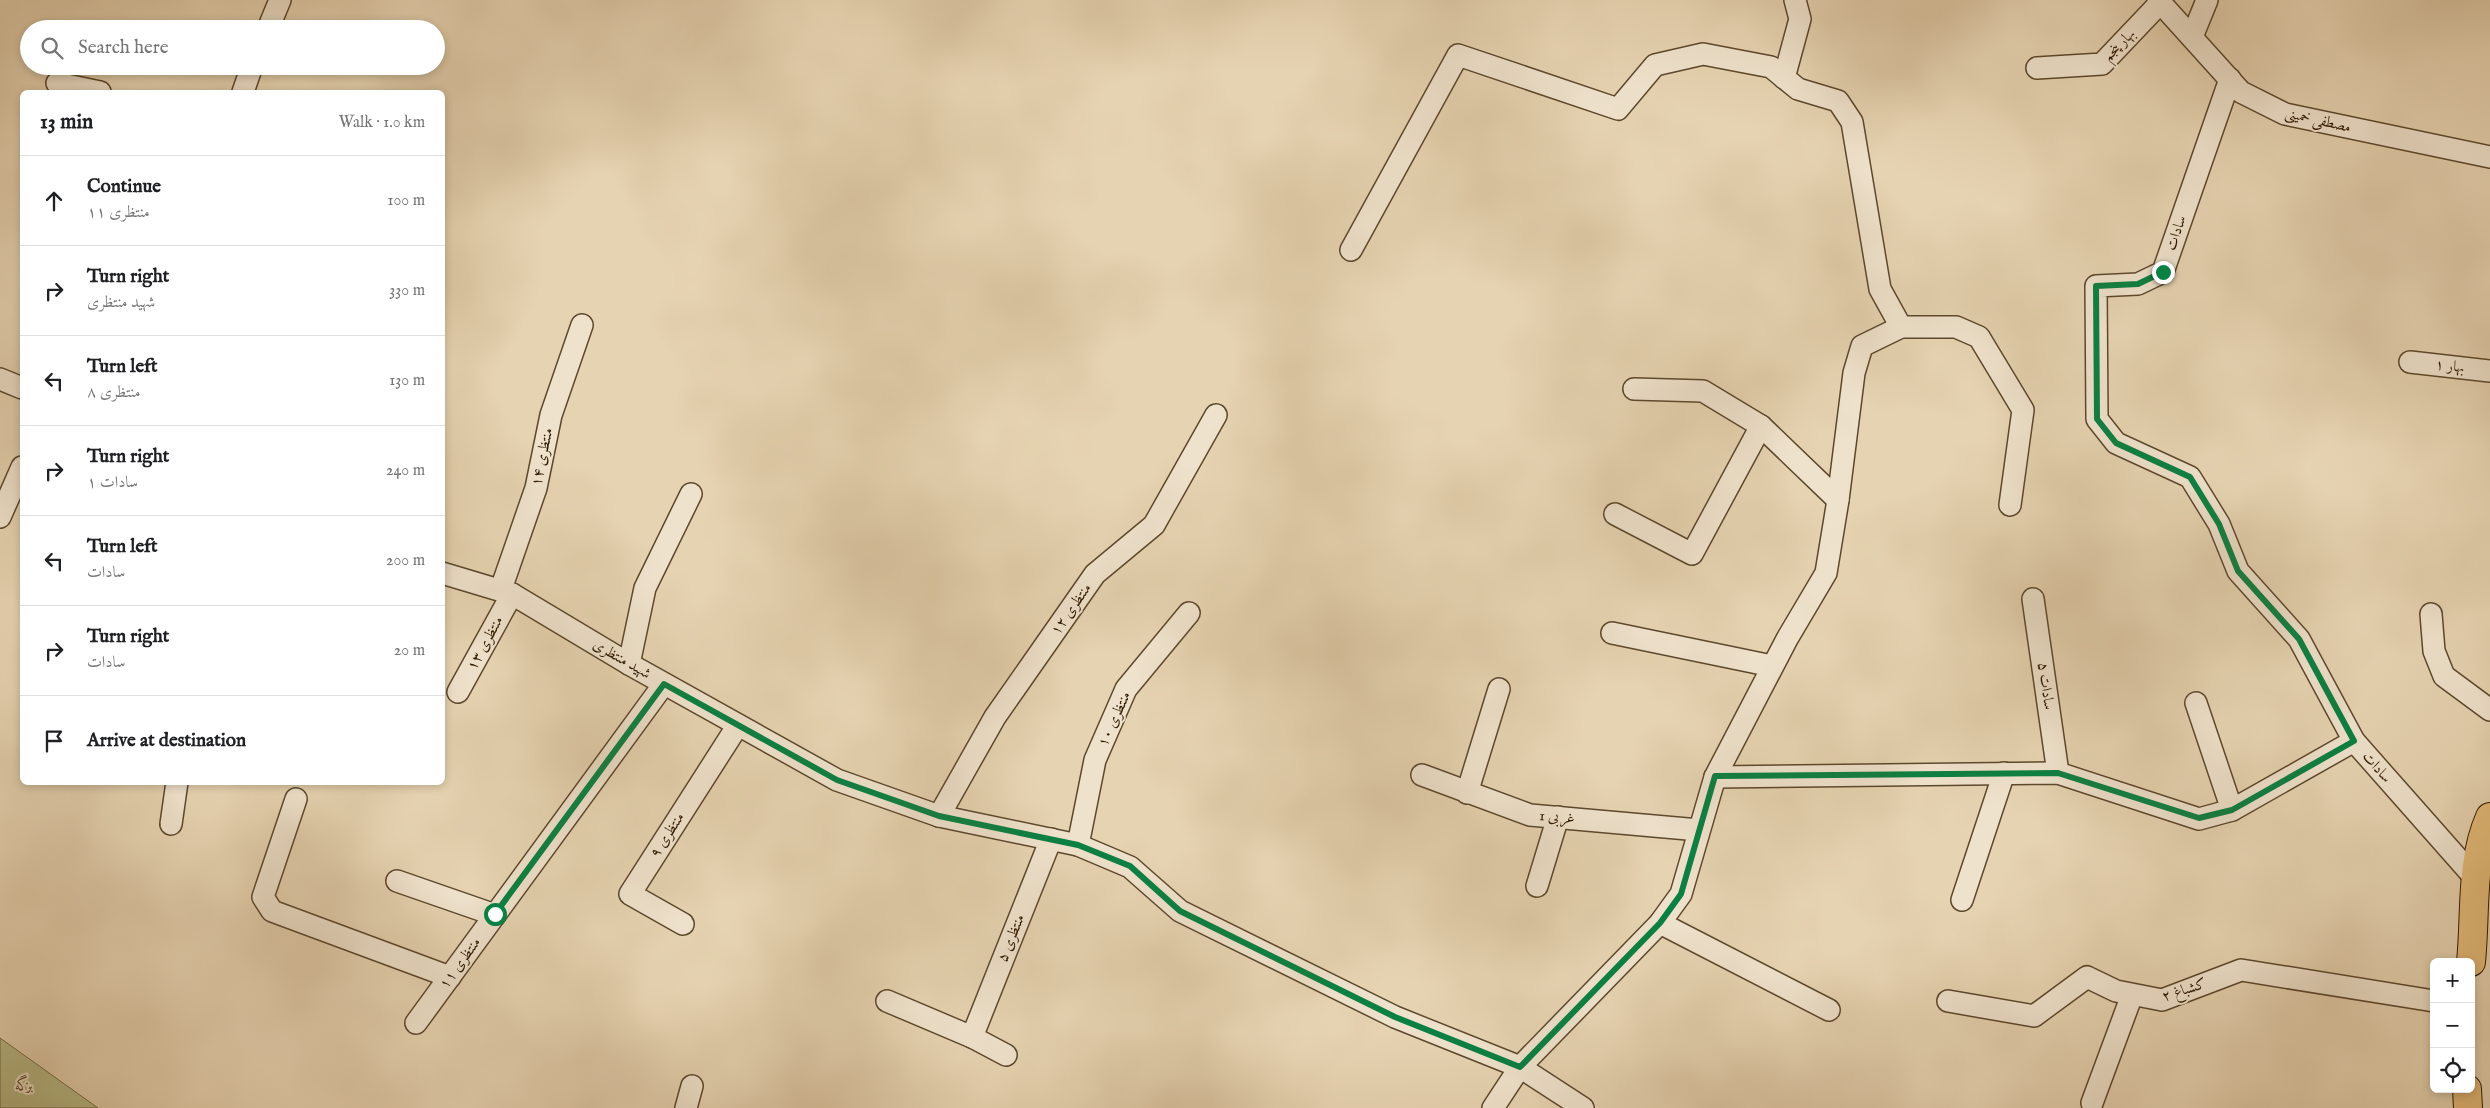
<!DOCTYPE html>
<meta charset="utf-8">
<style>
:root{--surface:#fff;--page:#f6f6f6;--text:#202124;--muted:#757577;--line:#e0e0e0}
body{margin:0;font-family:"IM FELL English",Amiri,serif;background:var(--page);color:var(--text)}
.controls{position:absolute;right:15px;bottom:15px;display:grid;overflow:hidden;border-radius:8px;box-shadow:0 2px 8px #0003}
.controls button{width:45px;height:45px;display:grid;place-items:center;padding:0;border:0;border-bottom:1px solid var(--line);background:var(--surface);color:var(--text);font:25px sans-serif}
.stop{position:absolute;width:15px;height:15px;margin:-11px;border:4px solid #0b8043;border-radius:50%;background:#fff}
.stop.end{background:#0b8043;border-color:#fff;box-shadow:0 1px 5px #0008}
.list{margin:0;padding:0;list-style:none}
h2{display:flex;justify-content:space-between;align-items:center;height:65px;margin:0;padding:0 20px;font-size:21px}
h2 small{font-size:16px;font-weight:400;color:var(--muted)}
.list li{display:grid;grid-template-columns:32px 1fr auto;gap:15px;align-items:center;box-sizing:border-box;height:90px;padding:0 20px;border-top:1px solid var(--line)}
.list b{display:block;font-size:19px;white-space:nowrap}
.list p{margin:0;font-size:16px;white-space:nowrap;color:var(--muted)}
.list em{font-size:16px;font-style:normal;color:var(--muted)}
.icon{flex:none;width:28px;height:28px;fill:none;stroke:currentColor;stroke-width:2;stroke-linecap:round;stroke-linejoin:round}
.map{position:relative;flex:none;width:2490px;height:1108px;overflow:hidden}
.search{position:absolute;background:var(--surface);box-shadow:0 2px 8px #0003;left:20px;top:20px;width:425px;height:55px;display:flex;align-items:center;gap:12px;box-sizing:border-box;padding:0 18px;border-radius:28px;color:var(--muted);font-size:19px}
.panel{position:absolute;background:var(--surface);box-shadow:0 2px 8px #0003;left:20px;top:90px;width:425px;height:695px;border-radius:8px}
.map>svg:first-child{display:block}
.green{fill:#b8bb89;stroke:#746a44}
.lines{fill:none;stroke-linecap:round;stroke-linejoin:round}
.minor-casing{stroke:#5d482c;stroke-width:24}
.major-casing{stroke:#2f1a00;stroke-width:30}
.minor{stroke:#efe2cc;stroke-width:21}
.major{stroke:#e3ba78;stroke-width:28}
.route{stroke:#0b8043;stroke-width:6}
.labels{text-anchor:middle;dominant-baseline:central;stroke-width:4;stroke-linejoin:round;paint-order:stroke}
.street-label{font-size:15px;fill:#2f1a00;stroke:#efe2cc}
.park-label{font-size:15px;font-style:italic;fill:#584a29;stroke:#efe2cc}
</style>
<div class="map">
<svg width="2490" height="1108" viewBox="0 0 2490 1108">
<rect width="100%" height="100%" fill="#e6d3b1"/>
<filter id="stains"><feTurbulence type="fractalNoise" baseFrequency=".004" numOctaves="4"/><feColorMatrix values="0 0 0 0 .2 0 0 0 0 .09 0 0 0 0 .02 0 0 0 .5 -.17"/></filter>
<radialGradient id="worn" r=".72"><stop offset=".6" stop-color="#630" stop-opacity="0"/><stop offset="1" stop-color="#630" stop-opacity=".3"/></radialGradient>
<!-- green -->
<polygon class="green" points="0,1038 98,1108 0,1108"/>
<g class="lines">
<defs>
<g id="minor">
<polyline points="2158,0 2241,92 2285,114 2490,157"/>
<polyline points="268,29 280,0"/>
<polyline points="2192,37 2207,0"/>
<polyline points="2037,68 2102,64 2160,3"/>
<polyline points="1784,78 1800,19 1795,0"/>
<polyline points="2230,79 2163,272 2138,284 2096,286 2097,419 2116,443 2190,477 2219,524 2238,571 2299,639 2354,741 2475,878"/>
<polyline points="57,83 100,92"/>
<polyline points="243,92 252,66"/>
<polyline points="1351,250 1458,55 1618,109 1655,65 1703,54 1771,67 1798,89 1838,101 1852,122 1880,289 1901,327"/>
<polyline points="2410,362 2490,371"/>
<polyline points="0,379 22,388"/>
<polyline points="1634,389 1703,391 1761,426 1838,500"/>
<polyline points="1615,514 1692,554 1761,426"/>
<polyline points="0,517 22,467"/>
<polyline points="442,573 512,594 629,664 837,780 939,816 1078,845 1130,867 1180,911 1395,1017 1520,1067 1583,1108"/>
<polyline points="501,589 536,488 551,415 582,325"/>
<polyline points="2033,599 2058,773"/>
<polyline points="2431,614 2434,651 2444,676 2490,710"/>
<polyline points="1612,633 1772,666"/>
<polyline points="629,664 645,588 691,494"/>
<polyline points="458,692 512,594"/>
<polyline points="2196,703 2232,810"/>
<polyline points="1422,775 1530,815 1699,830"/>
<polyline points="1715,777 2058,773 2199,819 2232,810 2354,741"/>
<polyline points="1467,793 1499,689"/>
<polyline points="296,799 263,897 272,911 450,977"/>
<polyline points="939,816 995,717 1095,574 1154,525 1216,415"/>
<polyline points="171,824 177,782"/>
<polyline points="1078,845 1095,760 1126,689 1189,613"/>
<polyline points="397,881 495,915"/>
<polyline points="1537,886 1558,817"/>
<polyline points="1962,900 2004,773"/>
<polyline points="1660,923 1829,1010"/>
<polyline points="683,924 630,894 738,725"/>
<polyline points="887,1001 972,1037 1006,1055"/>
<polyline points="1948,1001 2034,1016 2087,977 2116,991 2162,1000 2241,970 2434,1001"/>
<polyline points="416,1023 664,684"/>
<polyline points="972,1037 1051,839"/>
<polyline points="2092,1103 2132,995"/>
<polyline points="686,1108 692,1086"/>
<polyline points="1493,1108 1520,1067 1660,923 1681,894 1715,777 1787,639 1826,573 1838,500 1854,373 1862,346 1901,327 1956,327 1979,337 2023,410 2010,505"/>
</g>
<g id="major">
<path d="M 2471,962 C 2476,913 2470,862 2490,817"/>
<polyline points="2467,1089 2468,1108"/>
</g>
</defs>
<!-- minor casing -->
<use href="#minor" class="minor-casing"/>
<!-- major casing -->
<use href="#major" class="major-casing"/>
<!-- minor -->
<use href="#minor" class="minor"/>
<!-- major -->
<use href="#major" class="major"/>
</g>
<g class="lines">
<!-- route -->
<polyline class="route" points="495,914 664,684 837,780 939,816 1078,845 1130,866 1180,911 1395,1017 1520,1067 1660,923 1681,894 1715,776 2058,773 2199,818 2232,810 2354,741 2299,639 2238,571 2219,524 2190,477 2116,443 2097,419 2096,286 2138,284 2163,272"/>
</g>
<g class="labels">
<!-- street labels -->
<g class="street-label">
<text transform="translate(2119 45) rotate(-45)">بهار پنجم</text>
<text transform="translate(2318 120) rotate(13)">مصطفی خمینی</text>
<text transform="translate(2176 233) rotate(-71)">سادات</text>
<text transform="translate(2450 366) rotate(7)">بهار ۱</text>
<text transform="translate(542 457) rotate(-78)">منتظری ۱۴</text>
<text transform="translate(1071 609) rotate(-55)">منتظری ۱۲</text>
<text transform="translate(485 643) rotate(-61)">منتظری ۱۳</text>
<text transform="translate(622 659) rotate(30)">شهید منتظری</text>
<text transform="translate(2046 686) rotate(82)">سادات ۵</text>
<text transform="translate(1114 719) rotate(-65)">منتظری ۱۰</text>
<text transform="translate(2377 767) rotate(49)">سادات</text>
<text transform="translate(1557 817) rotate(5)">غربی 1</text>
<text transform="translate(667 835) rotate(-57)">منتظری ۹</text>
<text transform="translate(1011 938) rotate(-68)">منتظری ۵</text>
<text transform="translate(460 963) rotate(-54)">منتظری ۱۱</text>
<text transform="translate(2184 990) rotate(-18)">کشباغ ۲</text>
</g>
<!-- park labels -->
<g class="park-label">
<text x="24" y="1085">بزگه</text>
</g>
</g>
<rect width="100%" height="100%" filter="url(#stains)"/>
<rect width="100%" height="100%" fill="url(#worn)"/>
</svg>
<div class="controls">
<button>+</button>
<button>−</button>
<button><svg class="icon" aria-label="locate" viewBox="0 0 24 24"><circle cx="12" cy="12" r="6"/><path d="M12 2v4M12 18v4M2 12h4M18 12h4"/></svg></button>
</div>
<div class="stop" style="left:495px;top:914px"></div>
<div class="stop end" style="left:2163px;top:272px"></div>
<div class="search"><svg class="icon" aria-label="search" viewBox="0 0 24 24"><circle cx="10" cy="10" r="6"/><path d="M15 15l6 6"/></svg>Search here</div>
<section class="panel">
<h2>13 min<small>Walk · 1.0 km</small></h2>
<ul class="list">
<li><svg class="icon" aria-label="ahead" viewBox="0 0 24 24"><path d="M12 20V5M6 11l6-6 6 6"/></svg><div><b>Continue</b><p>منتظری ۱۱</p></div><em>100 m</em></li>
<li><svg class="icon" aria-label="right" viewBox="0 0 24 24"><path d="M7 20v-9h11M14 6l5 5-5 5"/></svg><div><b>Turn right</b><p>شهید منتظری</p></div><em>330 m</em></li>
<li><svg class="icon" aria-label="left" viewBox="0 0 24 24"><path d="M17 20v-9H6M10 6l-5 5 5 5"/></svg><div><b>Turn left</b><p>منتظری ۸</p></div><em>130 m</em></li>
<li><svg class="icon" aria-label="right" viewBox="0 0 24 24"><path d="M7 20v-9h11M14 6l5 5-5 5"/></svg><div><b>Turn right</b><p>سادات ۱</p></div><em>240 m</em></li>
<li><svg class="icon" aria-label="left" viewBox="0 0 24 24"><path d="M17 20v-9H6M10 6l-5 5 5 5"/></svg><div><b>Turn left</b><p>سادات</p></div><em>200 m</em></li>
<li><svg class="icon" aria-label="right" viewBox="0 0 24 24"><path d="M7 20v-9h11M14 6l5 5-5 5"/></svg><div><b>Turn right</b><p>سادات</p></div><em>20 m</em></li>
<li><svg class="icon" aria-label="arrive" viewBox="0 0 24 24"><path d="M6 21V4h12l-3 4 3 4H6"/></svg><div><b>Arrive at destination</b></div></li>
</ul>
</section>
</div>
